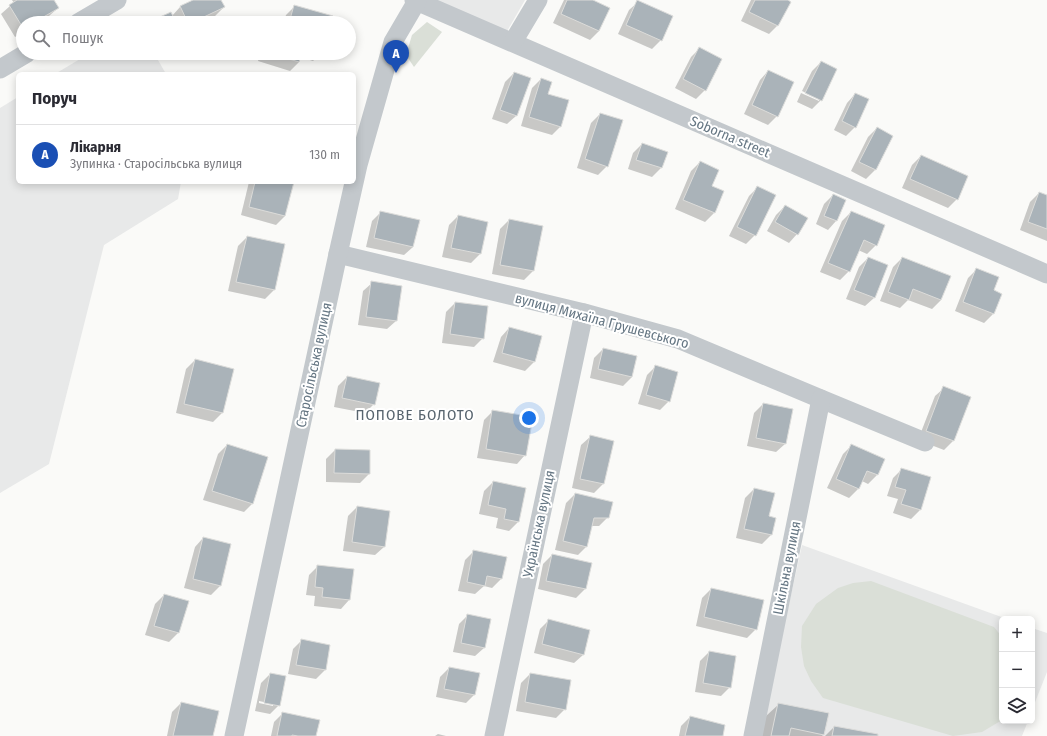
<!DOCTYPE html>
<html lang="uk">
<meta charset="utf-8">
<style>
:root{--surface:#fff;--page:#f7f7f7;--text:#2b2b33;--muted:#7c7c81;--line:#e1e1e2;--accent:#111827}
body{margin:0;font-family:"Fira Sans Condensed",sans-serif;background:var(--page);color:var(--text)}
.controls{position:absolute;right:12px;bottom:12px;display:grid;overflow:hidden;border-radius:6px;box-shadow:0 2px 10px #0003}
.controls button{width:36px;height:36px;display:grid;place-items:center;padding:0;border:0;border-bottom:1px solid var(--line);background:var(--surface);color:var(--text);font:20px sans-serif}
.you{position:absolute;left:529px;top:418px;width:14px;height:14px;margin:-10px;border:3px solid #fff;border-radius:50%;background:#1a73e8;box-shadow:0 0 0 6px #1a73e833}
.badge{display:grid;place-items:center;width:26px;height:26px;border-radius:50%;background:var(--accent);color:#fff;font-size:13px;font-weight:700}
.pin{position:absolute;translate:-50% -33px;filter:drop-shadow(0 1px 2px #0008)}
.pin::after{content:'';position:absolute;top:21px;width:14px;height:12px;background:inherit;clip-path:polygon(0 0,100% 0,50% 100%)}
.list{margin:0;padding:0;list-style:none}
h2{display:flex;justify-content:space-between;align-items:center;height:52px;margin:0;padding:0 16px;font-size:17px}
h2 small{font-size:13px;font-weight:400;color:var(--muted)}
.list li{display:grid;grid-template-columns:26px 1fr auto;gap:12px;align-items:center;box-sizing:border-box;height:60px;padding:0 16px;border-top:1px solid var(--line)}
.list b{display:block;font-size:15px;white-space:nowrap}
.list p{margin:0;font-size:13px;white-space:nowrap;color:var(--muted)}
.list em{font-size:13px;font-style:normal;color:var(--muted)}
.icon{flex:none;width:22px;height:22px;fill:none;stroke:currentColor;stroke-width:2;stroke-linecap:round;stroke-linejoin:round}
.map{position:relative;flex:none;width:1047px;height:736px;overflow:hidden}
.search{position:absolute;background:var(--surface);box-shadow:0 2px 10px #0003;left:16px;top:16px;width:340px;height:44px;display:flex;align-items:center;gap:10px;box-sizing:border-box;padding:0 14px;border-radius:22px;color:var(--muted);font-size:15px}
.panel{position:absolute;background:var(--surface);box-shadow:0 2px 10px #0003;left:16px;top:72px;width:340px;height:112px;border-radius:6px}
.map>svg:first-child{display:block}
.built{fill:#e8e9e9}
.green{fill:#dadfd7}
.shadow{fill:#0003;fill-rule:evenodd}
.building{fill:#aab3b9;stroke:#dcdcda}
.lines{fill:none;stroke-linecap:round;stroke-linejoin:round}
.minor{stroke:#c3c8cc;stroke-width:19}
.labels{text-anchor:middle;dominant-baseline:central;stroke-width:4;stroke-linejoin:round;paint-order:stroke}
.street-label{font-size:14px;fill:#657683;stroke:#fff}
.neighbourhood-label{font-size:15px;letter-spacing:1px;fill:#57646e;stroke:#fff}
</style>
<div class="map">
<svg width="1047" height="736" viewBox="0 0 1047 736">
<rect width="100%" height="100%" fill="#fafaf8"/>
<!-- built -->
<g class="built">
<polygon points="436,0 525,0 506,33"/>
<polygon points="90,53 154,53 166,74 55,74"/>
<polygon points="18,97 18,182 181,182 178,199 104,245 49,464 0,493 0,108"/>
<polygon points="802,545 1007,619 1002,619 1002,721 1028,721 1022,736 760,736"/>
<polygon points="1032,628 1047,633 1047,672 1032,710"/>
</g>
<!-- green -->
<g class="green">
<polygon points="427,22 442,32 414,67 406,55 412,35"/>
<polygon points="871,581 994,627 1002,637 1002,720 982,732 953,736 823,698 811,681 804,666 801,647 802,626 816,604 838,588 853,583"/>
</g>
<!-- shadow -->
<g class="shadow">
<polygon points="12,0 53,0 58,8 49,16 38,23 23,23 23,32 15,37 1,14 10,6 14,3"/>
<polygon points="195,0 220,0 224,7 215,16 199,23 149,23 172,16 180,7"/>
<polygon points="564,0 590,0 599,31 590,40 553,23"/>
<polygon points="751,0 785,0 777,26 769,34 741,21"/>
<polygon points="638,2 661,40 652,49 618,34 629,10"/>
<polygon points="295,6 330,23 283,23 286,15"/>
<polygon points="700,48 705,90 696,99 675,88 691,57"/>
<polygon points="260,53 321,53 313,61 300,57 299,62 290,71 258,61"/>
<polygon points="821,62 836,69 821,100 812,109 797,102 801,93 819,101 819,99 802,91 812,71"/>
<polygon points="768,71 793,82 777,116 768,125 744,114 760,80"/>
<polygon points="514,73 516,116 507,124 492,119 505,82"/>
<polygon points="541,79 561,126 552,135 521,126 532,88"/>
<polygon points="855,94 855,127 846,136 834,130 847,103"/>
<polygon points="600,114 607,166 598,175 577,168 591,123"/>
<polygon points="877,128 892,136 875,170 866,179 851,171 868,137"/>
<polygon points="642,144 666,152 661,168 652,177 628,169 633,153"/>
<polygon points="921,156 957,199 948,208 902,188 912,165"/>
<polygon points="700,162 711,186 723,191 714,213 705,222 675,209 691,171"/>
<polygon points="249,182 293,182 285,216 276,225 241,215"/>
<polygon points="758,187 755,235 746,244 729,236 749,196"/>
<polygon points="1039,193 1047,196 1047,241 1020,230 1030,202"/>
<polygon points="833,195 836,221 828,230 816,224 824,204"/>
<polygon points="785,206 797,234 789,243 767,231 776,215"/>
<polygon points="381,212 413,247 404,255 366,247 372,221"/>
<polygon points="851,212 876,245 867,254 858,250 849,271 840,280 820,272 842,221"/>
<polygon points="458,216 487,222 480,254 471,263 442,257 449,225"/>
<polygon points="509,220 533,271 524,280 492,274 500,229"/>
<polygon points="247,237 284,245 274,290 265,299 228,291 238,246"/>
<polygon points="868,258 874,298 865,306 846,299 859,267"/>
<polygon points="902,258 941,300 932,309 908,300 900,308 880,301 893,267"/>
<polygon points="977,269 993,291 1001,294 993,314 984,323 955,311 968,278"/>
<polygon points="372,283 396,321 387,329 358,325 363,291"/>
<polygon points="455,303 483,338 474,347 442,343 446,312"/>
<polygon points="509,328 541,337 534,362 525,371 493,362 501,337"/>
<polygon points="603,349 632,377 623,386 590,378 594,358"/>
<polygon points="195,360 222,413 213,422 176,413 186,369"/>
<polygon points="656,366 669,401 660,410 638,404 647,375"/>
<polygon points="347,377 374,404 365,413 334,407 338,386"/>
<polygon points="944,388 953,441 944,450 918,440 935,396"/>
<polygon points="763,404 785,444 776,452 747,446 754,413"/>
<polygon points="493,411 525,455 517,464 477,458 484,420"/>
<polygon points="590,437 603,484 594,493 572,488 581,445"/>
<polygon points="227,445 253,503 244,512 203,500 218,454"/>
<polygon points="852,445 877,475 868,484 862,481 858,489 849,498 827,488 843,454"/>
<polygon points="335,450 369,474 360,483 326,482 326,459"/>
<polygon points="902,469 930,478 920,510 911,519 893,513 898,499 887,496 893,478"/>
<polygon points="493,482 518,522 509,531 496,528 498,518 479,514 484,491"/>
<polygon points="754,489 768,517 771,535 762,544 736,538 745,498"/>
<polygon points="575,494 608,517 599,526 591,526 586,547 578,555 555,550 566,503"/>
<polygon points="357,507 384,547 375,555 343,551 348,516"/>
<polygon points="203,538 230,545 220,586 211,595 184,588 195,547"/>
<polygon points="474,551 501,579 492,588 484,586 475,594 458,591 465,560"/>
<polygon points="552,555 591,564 585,589 576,598 538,589 543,564"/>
<polygon points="318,566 349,600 341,609 314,606 315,596 306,595 309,575"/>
<polygon points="711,589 756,629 747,638 696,626 702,598"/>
<polygon points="164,595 188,602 178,633 169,642 145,635 155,604"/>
<polygon points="468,615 484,648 475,656 453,652 459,624"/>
<polygon points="549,620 583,655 574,663 534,653 540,629"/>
<polygon points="301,641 329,646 325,670 316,679 288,674 293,649"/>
<polygon points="709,652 730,687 721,696 695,692 700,661"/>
<polygon points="449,668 475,694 466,703 436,697 440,677"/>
<path d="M 270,674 L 279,705 L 270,714 L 255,711 L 261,683 ZM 259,701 L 273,704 L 273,706 L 259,703 Z"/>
<polygon points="530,674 565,709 556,718 516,711 521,683"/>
<polygon points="181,703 212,736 167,736 172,712"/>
<polygon points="779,704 823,735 822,736 762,736 765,717"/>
<polygon points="283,713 315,736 271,736 274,722"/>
<polygon points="690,717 721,736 679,736 681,726"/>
<polygon points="834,727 877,736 825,736"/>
<polygon points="438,734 446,736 435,736"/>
</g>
<!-- building -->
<g class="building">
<polygon points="17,0 54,0 59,8 33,23 23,23 23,28 9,5"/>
<polygon points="193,0 221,0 225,7 191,23 188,23 180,6"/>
<polygon points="567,0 593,0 610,8 599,31 561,14"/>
<polygon points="637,0 673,16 662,41 626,25"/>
<polygon points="755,0 788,0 791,2 778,26 749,12"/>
<polygon points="294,5 333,16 331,23 289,23"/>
<polygon points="171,12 176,23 149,23 149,22"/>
<polygon points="699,47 722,59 706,91 683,79"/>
<polygon points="269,53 302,53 299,62"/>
<polygon points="821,61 837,69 822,101 805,93"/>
<polygon points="768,70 794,82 778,117 752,105"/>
<polygon points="514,72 531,78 517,116 500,110"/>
<polygon points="541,78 552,82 548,94 569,100 561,127 529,117"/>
<polygon points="855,93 869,99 856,128 842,121"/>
<polygon points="600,113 623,120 608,167 585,159"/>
<polygon points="877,127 893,136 876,170 859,162"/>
<polygon points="642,143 668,152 662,168 636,160"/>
<polygon points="921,155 968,176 958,200 910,179"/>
<polygon points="700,161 719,170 712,186 724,191 715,213 683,200"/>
<polygon points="255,182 294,182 285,216 249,207"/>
<polygon points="757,186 776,195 756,236 737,227"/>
<polygon points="1039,192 1047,195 1047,229 1028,222"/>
<polygon points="833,194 846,200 837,221 824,216"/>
<polygon points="785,205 808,218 798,235 775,222"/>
<polygon points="380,211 420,220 413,247 374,238"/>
<polygon points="851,211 885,225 877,246 864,240 850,272 828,263"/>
<polygon points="458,215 488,222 481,254 451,248"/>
<polygon points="509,219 543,226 534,271 500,265"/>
<polygon points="247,236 285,244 275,290 236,282"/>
<polygon points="868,257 888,265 875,298 854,290"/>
<polygon points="902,257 951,276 941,300 913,289 909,300 888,292"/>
<polygon points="976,268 999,277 994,290 1002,294 994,314 963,302"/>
<polygon points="371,281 402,286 397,321 366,317"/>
<polygon points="455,302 488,306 484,339 450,334"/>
<polygon points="509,327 542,336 535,362 502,353"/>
<polygon points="603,348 637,356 632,377 598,369"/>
<polygon points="195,359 234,369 223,413 184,404"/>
<polygon points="655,365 678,372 670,402 646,395"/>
<polygon points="347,376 380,383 375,405 342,398"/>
<polygon points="943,386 971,397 954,441 926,431"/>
<polygon points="763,403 793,409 786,444 756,438"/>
<polygon points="492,410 533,417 526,456 486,449"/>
<polygon points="590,435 614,441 604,484 580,479"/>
<polygon points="227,444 268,457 253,504 212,491"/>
<polygon points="851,444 885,459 878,475 867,471 859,489 836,479"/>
<polygon points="335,449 370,450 370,474 334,473"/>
<polygon points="901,468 931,477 921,510 901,504 906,490 895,487"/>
<polygon points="493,481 526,488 519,522 504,519 506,509 488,505"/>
<polygon points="754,488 775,493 769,516 776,518 772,535 744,529"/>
<polygon points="575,493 613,502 609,518 594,518 587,547 563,541"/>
<polygon points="357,506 390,511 385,547 352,542"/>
<polygon points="203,537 231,544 221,586 193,579"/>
<polygon points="473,550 507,557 502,579 487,576 485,586 467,582"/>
<polygon points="552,554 592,563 586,589 546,581"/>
<polygon points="317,565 354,569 350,600 322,597 323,588 315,587"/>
<polygon points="711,588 764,600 757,630 704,617"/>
<polygon points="164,594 189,601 179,633 154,626"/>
<polygon points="467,614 491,619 485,648 461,643"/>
<polygon points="548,619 590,630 584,655 542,644"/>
<polygon points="301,639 330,645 326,670 296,665"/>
<polygon points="709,651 736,656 731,688 703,683"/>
<polygon points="449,667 480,673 475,695 444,689"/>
<polygon points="270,673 286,676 280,706 264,703"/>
<polygon points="530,673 571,680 566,710 525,702"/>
<polygon points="181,702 219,711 213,736 173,736"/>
<polygon points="778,703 829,713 824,735 791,728 789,736 771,736"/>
<polygon points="282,712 320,720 316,736 298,736 292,735 292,736 277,736"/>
<polygon points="690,716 725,725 723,736 685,736"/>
<polygon points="834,726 878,734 878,736 832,736"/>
</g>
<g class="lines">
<!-- minor -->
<g class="minor">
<polyline points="414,0 1047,274"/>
<polyline points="78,23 117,0"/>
<polyline points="513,42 538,0"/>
<polyline points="0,69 27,53"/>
<polyline points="338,254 584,313 678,339 821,399 925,442"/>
<polyline points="234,736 338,254 358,165 393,42 417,1"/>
<polyline points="494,736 584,313"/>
<polyline points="753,736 821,399"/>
</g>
</g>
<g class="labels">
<!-- street labels -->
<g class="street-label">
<text transform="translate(730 137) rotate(23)">Soborna street</text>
<text transform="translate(602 321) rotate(15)">вулиця Михаїла Грушевського</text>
<text transform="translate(314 365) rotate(-78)">Старосільська вулиця</text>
<text transform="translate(539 524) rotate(-78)">Українська вулиця</text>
<text transform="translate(787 568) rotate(-79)">Шкільна вулиця</text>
</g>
<!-- neighbourhood labels -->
<g class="neighbourhood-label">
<text x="415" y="415">ПОПОВЕ БОЛОТО</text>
</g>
</g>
</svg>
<div class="controls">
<button>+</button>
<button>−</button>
<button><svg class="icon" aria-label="layers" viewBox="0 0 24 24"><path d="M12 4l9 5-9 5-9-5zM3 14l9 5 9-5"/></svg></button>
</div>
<div class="you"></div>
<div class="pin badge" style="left:396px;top:73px;background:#1a4fb4">A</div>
<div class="search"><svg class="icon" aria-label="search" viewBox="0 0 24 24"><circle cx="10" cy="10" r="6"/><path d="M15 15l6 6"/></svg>Пошук</div>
<section class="panel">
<h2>Поруч<small></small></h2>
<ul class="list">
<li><span class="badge" style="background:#1a4fb4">A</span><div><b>Лікарня</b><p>Зупинка · Старосільська вулиця</p></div><em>130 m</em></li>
</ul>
</section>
</div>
